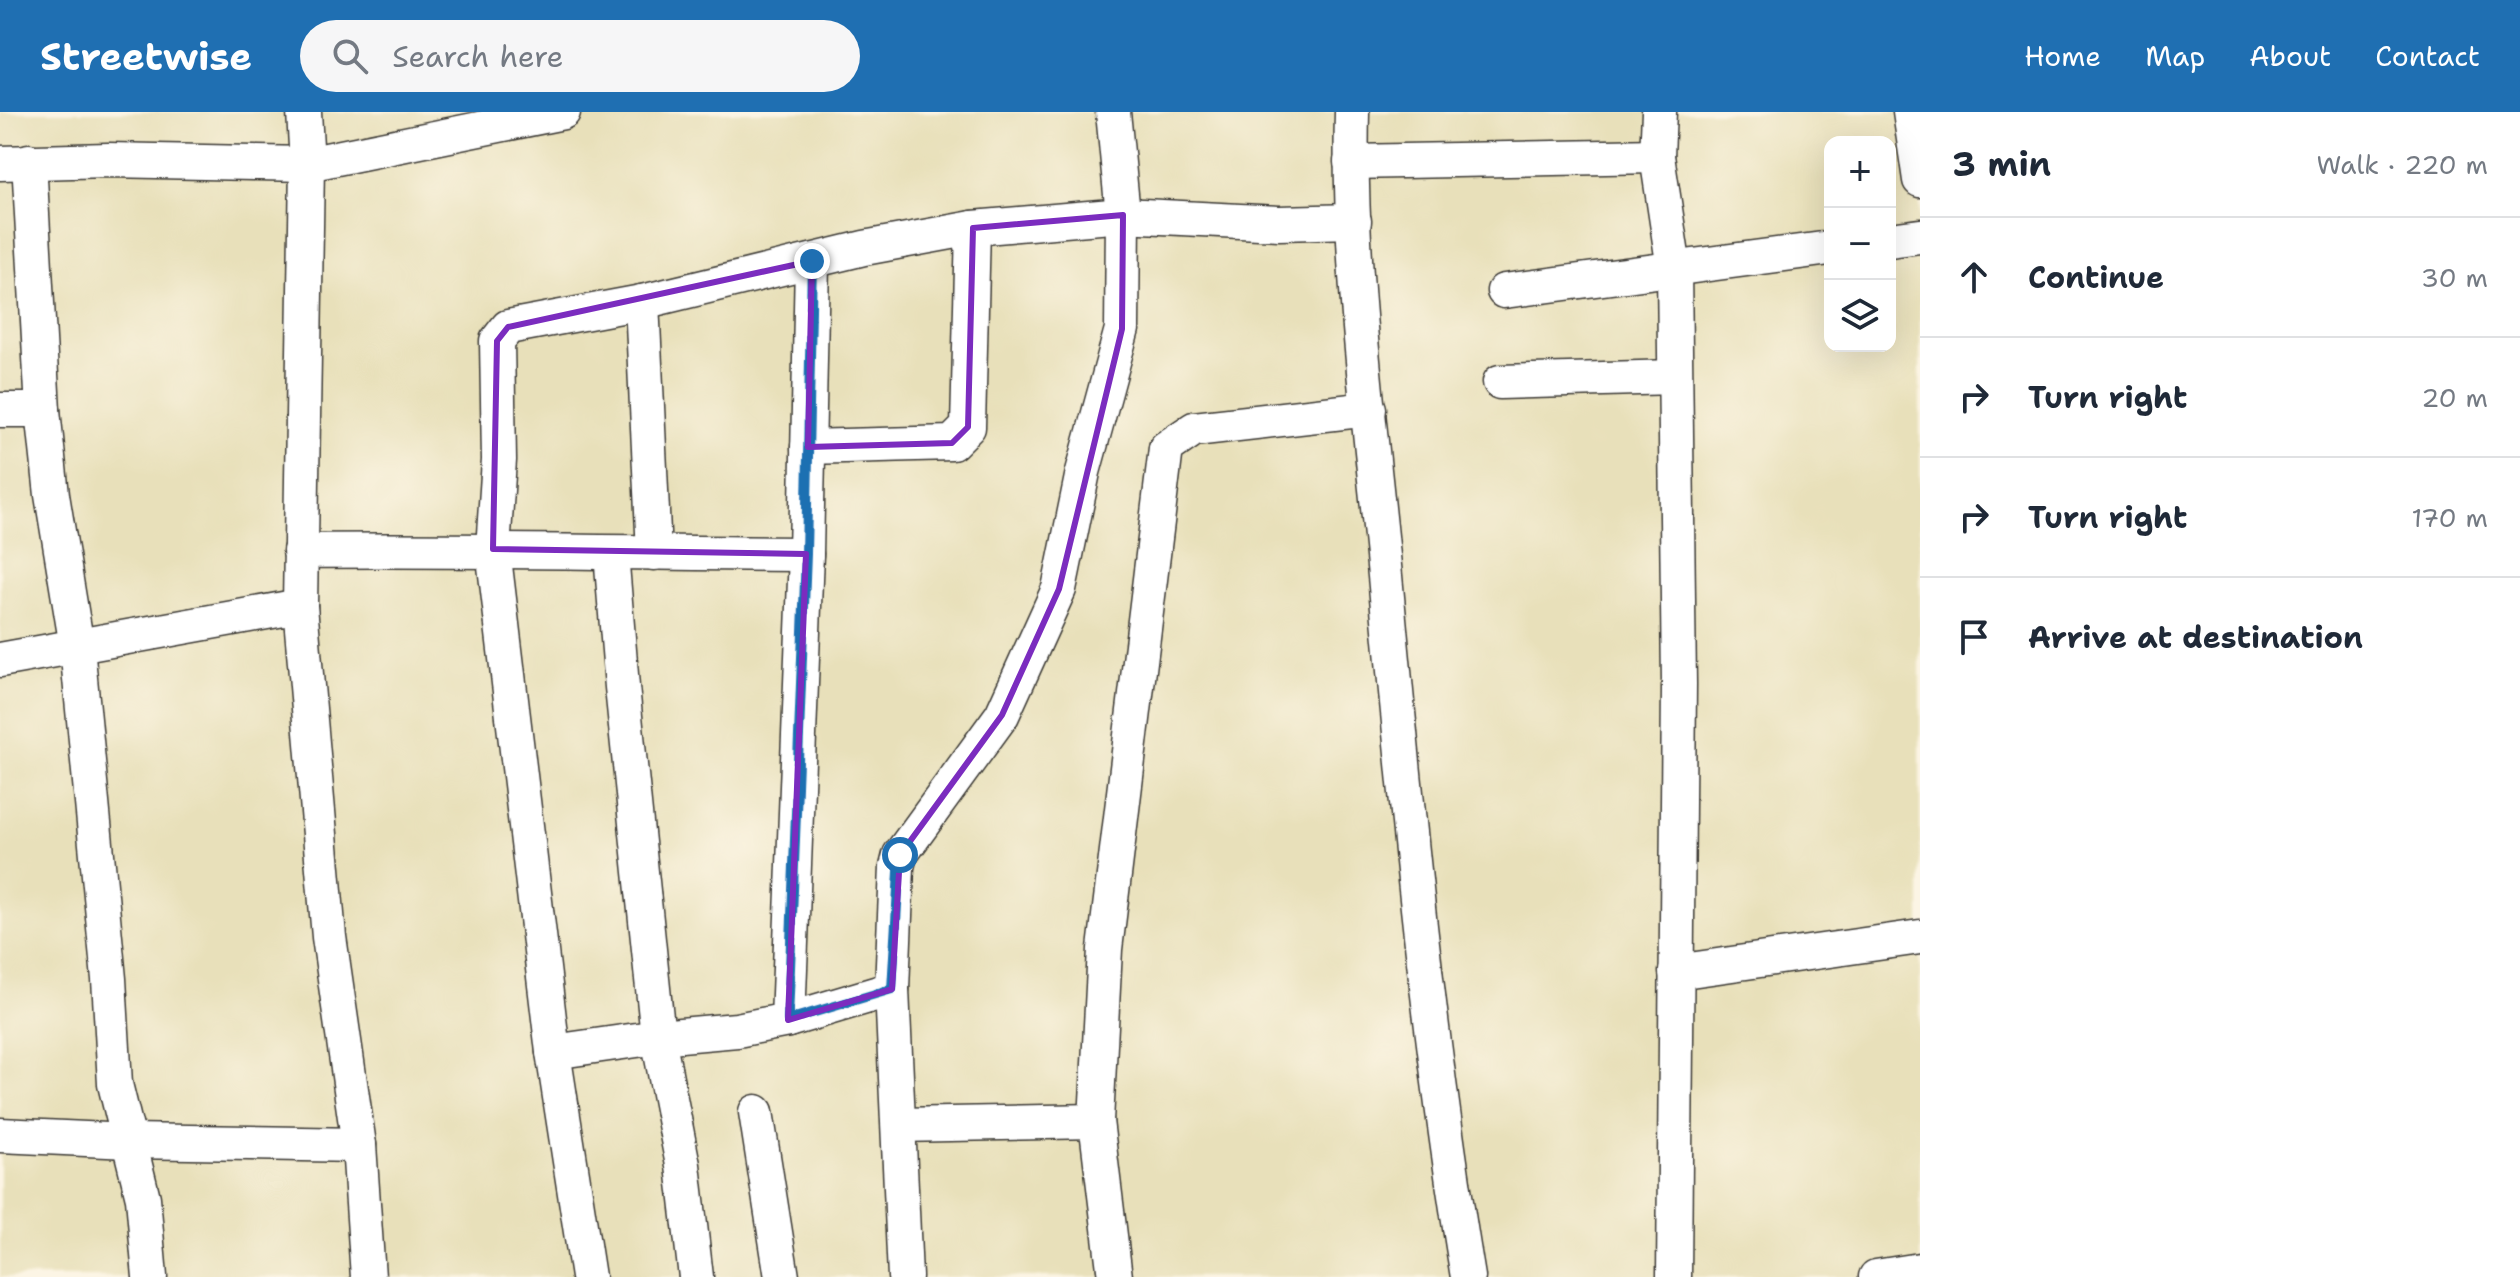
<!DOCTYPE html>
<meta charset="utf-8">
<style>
:root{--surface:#fff;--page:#f6f6f7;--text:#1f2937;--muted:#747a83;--line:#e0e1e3;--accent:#1f6fb2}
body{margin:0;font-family:"Shantell Sans",sans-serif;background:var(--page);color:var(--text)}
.controls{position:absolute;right:24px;top:24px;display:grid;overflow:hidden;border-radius:16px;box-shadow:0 8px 32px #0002}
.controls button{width:72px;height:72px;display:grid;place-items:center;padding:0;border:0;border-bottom:2px solid var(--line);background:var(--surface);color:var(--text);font:40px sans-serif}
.stop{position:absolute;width:24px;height:24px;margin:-18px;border:6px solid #1f6fb2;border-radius:50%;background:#fff}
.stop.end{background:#1f6fb2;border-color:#fff;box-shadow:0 2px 8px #0008}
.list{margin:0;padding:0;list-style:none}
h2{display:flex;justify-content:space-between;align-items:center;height:104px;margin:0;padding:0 32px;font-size:34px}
h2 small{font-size:26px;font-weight:400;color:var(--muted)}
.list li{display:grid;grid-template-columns:52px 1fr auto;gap:24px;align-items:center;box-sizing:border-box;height:120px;padding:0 32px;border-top:2px solid var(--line)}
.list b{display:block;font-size:30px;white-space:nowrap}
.list em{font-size:26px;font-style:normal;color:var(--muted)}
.icon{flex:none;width:44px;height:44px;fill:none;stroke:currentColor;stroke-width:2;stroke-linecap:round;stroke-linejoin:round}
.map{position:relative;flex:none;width:1920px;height:1165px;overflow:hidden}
header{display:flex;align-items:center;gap:48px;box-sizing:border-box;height:112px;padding:0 40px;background:var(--accent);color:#fff}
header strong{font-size:38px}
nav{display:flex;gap:44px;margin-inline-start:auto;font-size:28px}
.search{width:560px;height:72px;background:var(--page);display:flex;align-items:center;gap:20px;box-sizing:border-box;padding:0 28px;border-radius:44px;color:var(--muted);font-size:30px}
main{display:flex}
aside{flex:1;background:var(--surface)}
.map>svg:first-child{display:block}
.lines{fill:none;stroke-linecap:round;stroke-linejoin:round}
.minor-casing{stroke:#3b3934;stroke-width:37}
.minor{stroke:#fff;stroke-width:34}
.route{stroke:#1f6fb2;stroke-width:10}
.marked{fill:none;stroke:#7b2cbf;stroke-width:6;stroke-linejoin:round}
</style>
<header>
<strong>Streetwise</strong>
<div class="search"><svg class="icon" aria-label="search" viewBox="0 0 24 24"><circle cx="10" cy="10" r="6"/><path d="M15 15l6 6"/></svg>Search here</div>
<nav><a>Home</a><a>Map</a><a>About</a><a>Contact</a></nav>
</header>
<main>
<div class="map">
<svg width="1920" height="1165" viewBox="0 0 1920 1165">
<rect width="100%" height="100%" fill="#fcf5e5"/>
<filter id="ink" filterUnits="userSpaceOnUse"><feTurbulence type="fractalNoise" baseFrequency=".0125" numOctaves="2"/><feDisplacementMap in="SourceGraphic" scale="16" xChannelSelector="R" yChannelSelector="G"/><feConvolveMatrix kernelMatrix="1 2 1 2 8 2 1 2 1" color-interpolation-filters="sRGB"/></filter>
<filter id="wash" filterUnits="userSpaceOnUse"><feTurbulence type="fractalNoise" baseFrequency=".006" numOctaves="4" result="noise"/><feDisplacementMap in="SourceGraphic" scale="32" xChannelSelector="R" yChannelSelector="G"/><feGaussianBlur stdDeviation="1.8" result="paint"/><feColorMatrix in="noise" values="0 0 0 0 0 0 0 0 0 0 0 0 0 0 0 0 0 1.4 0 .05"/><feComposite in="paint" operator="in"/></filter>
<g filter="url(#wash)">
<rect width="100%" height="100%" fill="#e8e0ba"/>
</g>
<g filter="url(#ink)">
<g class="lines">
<defs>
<g id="minor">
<polyline points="304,0 307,52 300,494 329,825 359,1033 368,1165"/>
<path d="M 1352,0 C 1348,154 1370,310 1385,464 C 1407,698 1429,933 1468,1165"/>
<polyline points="1659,0 1657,44 1674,157 1679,572 1674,1165"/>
<polyline points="1910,0 1920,68"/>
<polyline points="29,49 43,298 52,383 77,535 109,867 115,972 143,1086 150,1165"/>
<polyline points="1351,50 1657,44"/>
<polyline points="0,51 108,48 307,52 563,0"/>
<polyline points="1890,128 1920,124"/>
<polyline points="1504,179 1830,136"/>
<polyline points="642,190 654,441"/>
<polyline points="1500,270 1675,265"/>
<polyline points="0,298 43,298"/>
<polyline points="808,335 952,331 968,315 973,116"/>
<path d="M 300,439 C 468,437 637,441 806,442"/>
<polyline points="611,441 622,575 658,925 683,1053 696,1165"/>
<polyline points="0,548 300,494"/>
<polyline points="1676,860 1920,825"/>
<polyline points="788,908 892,877"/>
<polyline points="553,940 658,925 737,918 788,908 806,442 812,149"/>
<polyline points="756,1000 782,1165"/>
<polyline points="899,1013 1096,1009"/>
<polyline points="0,1023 129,1029 359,1033"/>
<polyline points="588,1165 553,940 493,437 499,348 497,229 508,215 642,190 864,136 973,116 1123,103 1279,111 1354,109"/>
<polyline points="905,1165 892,877 897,755 900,743 1002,603 1059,477 1083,360 1122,217 1123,103 1113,0"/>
<polyline points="1115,1165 1096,1009 1105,837 1166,336 1194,317 1369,297"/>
<polyline points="1876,1165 1920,1158"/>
</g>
</defs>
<!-- minor casing -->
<use href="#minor" class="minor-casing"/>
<!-- minor -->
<use href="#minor" class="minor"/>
</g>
</g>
<g class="lines" filter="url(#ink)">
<!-- route -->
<polyline class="route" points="812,149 806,442 788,908 892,877 900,743"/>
</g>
<!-- marked area -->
<path class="marked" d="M 1123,103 L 1122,217 L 1059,477 L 1002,603 L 900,743 L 892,877 L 788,908 L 806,442 L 493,437 L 497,229 L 508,215 L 812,149 L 808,335 L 952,331 L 968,315 L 973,116 Z"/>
</svg>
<div class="controls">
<button>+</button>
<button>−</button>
<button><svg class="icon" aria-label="layers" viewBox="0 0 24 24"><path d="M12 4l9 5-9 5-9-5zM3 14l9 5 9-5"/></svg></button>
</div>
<div class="stop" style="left:900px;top:743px"></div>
<div class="stop end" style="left:812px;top:149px"></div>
</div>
<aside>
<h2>3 min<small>Walk · 220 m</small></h2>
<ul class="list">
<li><svg class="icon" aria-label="ahead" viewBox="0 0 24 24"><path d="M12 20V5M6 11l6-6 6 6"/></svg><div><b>Continue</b></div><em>30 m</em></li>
<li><svg class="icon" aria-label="right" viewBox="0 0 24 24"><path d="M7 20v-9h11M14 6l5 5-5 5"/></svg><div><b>Turn right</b></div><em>20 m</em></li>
<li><svg class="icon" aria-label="right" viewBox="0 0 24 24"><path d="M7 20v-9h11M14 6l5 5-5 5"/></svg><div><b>Turn right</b></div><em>170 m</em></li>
<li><svg class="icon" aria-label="arrive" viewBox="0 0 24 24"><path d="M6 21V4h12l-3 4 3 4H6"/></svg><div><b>Arrive at destination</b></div></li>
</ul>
</aside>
</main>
